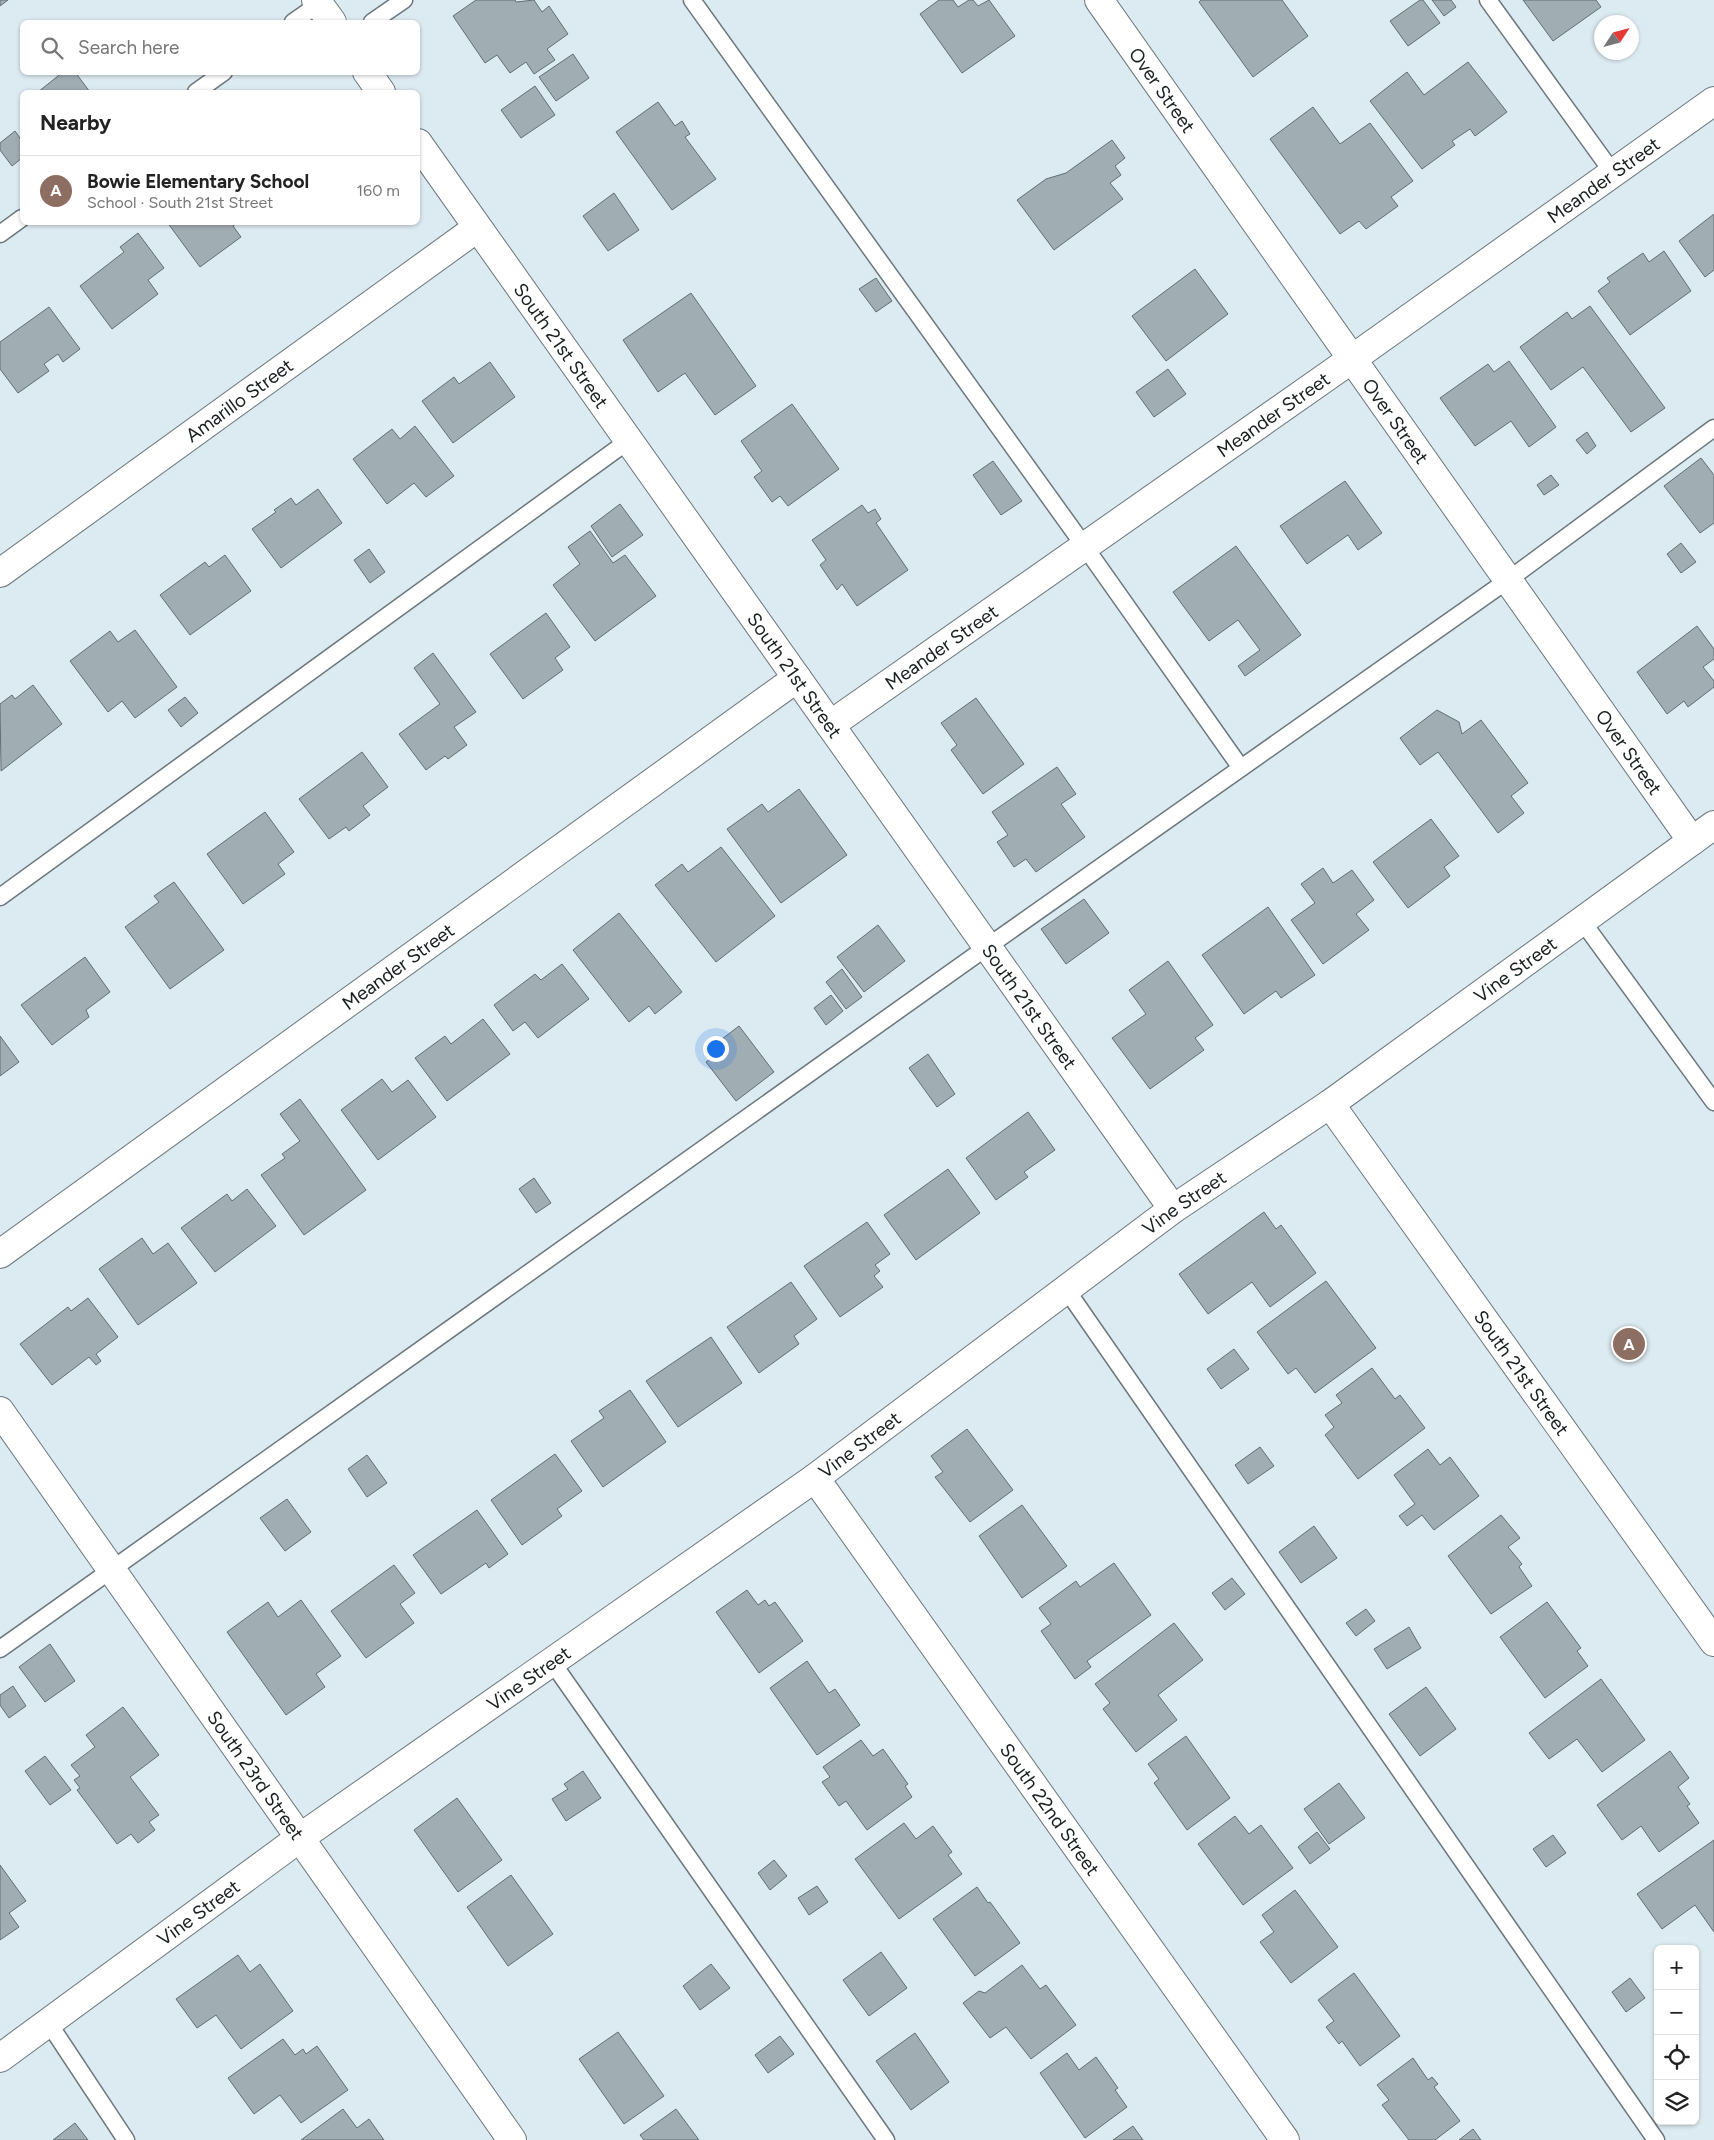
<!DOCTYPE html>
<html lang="en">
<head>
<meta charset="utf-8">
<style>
	body { margin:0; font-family:Figtree,sans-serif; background:#f2f2f2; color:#222 }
	.controls { position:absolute; right:15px; bottom:15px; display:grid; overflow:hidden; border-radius:8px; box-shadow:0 1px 4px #0004 }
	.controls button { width:45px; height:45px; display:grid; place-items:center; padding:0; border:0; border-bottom:1px solid #e0e0e0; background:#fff; color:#222; font:25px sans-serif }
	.compass { position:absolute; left:1594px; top:15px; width:45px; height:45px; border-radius:50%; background:#fff; box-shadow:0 1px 4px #0004; rotate:54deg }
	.you { position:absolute; left:715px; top:1048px; width:18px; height:18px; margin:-12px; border:4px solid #fff; border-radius:50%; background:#1a73e8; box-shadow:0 0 0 8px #1a73e833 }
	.badge { display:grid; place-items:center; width:32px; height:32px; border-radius:50%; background:#2563eb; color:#fff; font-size:16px; font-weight:700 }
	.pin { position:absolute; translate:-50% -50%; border:2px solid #fff; box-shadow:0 1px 5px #0006 }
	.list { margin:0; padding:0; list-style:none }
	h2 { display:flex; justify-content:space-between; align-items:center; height:65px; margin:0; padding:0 20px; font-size:21px }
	h2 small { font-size:16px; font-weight:400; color:#767676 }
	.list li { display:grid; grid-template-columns:32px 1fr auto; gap:15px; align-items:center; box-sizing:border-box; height:70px; padding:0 20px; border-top:1px solid #e0e0e0 }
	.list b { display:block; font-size:19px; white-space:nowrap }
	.list p { margin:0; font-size:16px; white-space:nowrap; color:#767676 }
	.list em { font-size:16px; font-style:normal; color:#767676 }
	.icon { flex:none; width:28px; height:28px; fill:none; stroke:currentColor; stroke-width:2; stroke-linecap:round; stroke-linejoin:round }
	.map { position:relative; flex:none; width:1714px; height:2140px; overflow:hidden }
	.search { position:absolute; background:#fff; box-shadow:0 1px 4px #0004; left:20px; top:20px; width:400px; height:55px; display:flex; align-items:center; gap:12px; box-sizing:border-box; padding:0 18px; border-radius:8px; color:#767676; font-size:19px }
	.panel { position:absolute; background:#fff; box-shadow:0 1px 4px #0004; left:20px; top:90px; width:400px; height:135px; border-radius:8px }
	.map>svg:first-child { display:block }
	.building { fill:#a0adb3; stroke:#626e74 }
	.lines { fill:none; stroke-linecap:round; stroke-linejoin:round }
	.lane-casing { stroke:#6b777d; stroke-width:19 }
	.street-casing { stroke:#6b777d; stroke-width:30 }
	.lane { stroke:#fff; stroke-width:16 }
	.street { stroke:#fff; stroke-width:28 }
	.labels { text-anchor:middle; stroke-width:4; stroke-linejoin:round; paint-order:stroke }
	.street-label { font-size:19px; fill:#191e20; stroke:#e9f7fe }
</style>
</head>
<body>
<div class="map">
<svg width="1714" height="2140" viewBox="0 0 1714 2140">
	<rect width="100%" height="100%" fill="#dceaf1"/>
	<g class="building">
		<polygon points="0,0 8,0 0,6"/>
		<polygon points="476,0 515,0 516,2 534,0 542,12 549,6 568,34 547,49 555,60 534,74 526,62 510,73 497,55 485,63 453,16"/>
		<polygon points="939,0 953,0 958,7 969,0 973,0 978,6 989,0 1015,36 962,73 920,14"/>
		<polygon points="1201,0 1282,0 1308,36 1253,77 1199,2"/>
		<polygon points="1420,0 1423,0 1440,23 1408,46 1390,21"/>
		<polygon points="1432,0 1451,0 1456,7 1444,16"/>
		<polygon points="1523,0 1596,0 1601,7 1553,41"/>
		<polygon points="573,54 589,78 556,101 539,77"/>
		<polygon points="1468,62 1507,112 1475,136 1470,129 1452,141 1455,145 1422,169 1370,101 1407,72 1424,95"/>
		<polygon points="63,72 75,72 90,92 38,92"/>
		<polygon points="535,86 555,115 521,138 501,110"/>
		<polygon points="658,102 675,126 682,121 690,134 685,137 716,179 672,210 616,132"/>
		<polygon points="1313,107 1340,144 1370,123 1413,181 1391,197 1398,206 1366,229 1359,221 1340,234 1270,139"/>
		<polygon points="15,131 22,141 22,158 12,166 0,150 0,143"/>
		<polygon points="1112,140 1125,158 1115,166 1121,175 1110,183 1123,199 1054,250 1017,200 1046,179 1066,173"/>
		<polygon points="614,193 639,230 608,251 583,216"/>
		<polygon points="1714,214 1714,270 1705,277 1679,241"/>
		<polygon points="167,222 238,222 233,226 241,237 200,267"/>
		<polygon points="138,233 164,268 148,280 158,294 112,329 80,286 124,252 120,247"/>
		<polygon points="1664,251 1691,291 1630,335 1598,291 1610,282 1607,278 1643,253 1649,262"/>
		<polygon points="1195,269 1228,314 1166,361 1132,316"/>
		<polygon points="876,278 892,301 876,312 859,289"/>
		<polygon points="691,293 756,386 715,415 685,373 658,392 623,340"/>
		<polygon points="1590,306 1665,408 1631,432 1583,367 1551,390 1520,347 1567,312 1572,319"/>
		<polygon points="49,307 80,349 63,362 58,354 44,364 49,371 18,393 0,369 0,342"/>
		<polygon points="1509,361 1556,427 1529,447 1511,421 1475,446 1440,398 1488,364 1494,372"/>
		<polygon points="490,362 515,397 453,443 422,401 454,377 459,384"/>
		<polygon points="1168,369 1186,394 1154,417 1136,392"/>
		<polygon points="792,404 839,469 788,506 780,496 772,502 754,477 762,471 741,441"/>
		<polygon points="415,426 454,476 426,497 414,483 387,504 353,459 392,429 400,439"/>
		<polygon points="1587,432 1596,446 1587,454 1576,440"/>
		<polygon points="1701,458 1714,475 1714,523 1700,533 1664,486"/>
		<polygon points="993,461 1022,501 1001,515 973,475"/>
		<polygon points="1551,475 1559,485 1544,495 1537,485"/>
		<polygon points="1345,481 1382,533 1358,550 1348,535 1307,564 1280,526"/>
		<polygon points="318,489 342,523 281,568 252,529 276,512 274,510 291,498 296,505"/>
		<polygon points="620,504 643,535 612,557 591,526"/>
		<polygon points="862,505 868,513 875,509 881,519 876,523 908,570 857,606 842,584 837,590 820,565 826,560 812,540"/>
		<polygon points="590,531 613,563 625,555 656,596 595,641 553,585 580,564 568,547"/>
		<polygon points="1681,543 1696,562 1681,573 1667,554"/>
		<polygon points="1236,546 1301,635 1245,676 1238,666 1260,650 1238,620 1209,641 1173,592"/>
		<polygon points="369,549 385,572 370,583 354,560"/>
		<polygon points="225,555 251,591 190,635 160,595 205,562 209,567"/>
		<polygon points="546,613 570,647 555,658 563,670 523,699 490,654"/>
		<polygon points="1697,626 1714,649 1714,659 1703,667 1714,681 1714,687 1688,707 1684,701 1667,714 1637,672"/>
		<polygon points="135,630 177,687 135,718 122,701 108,712 70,661 110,631 118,642"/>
		<polygon points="433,653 476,712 454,727 467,745 448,759 445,756 426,770 399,734 440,704 414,668"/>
		<polygon points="33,685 62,724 1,771 0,704 12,695 15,699"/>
		<polygon points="185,697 198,713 181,727 168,710"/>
		<polygon points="976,698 1024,764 983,794 951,750 957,745 941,723"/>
		<polygon points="1437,710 1459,722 1462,734 1481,720 1528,783 1511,796 1524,813 1498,833 1438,752 1420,765 1400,738"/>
		<polygon points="362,752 388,787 363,806 370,815 349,831 346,827 329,839 299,799"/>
		<polygon points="1057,767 1076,794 1061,804 1085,837 1036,872 1026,859 1014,867 997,842 1008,835 992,812"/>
		<polygon points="799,789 847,855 781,903 727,829 762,804 768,812"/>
		<polygon points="265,812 294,852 278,864 285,874 243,904 207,854"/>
		<polygon points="1431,819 1459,856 1444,867 1450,876 1408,908 1373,862"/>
		<polygon points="721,847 775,916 716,962 655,885 682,864 688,872"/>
		<polygon points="1323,868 1333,883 1352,870 1374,900 1356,914 1369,930 1323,964 1291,920 1315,903 1301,884"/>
		<polygon points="174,882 224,950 170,989 125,927 159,902 154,896"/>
		<polygon points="1084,899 1109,933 1066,964 1041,929"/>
		<polygon points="1268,907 1315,975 1281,998 1276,991 1244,1014 1202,955"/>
		<polygon points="619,913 682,992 655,1014 649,1006 629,1022 573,950"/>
		<polygon points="878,925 905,961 864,992 837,957"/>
		<polygon points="85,957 110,992 86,1010 89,1017 52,1045 21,1005"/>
		<polygon points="1168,961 1213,1025 1195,1038 1204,1050 1150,1089 1112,1038 1146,1014 1129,990"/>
		<polygon points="562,964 589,999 538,1038 525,1022 513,1031 494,1005 535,974 541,980"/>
		<polygon points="842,969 862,997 846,1009 826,982"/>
		<polygon points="831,995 843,1011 826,1025 814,1008"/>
		<polygon points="483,1019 510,1054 447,1101 415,1058 445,1036 451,1044"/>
		<polygon points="739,1026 774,1072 736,1101 706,1062 723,1049 718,1042"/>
		<polygon points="0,1036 19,1062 0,1076"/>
		<polygon points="928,1054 955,1094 937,1107 909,1068"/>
		<polygon points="382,1079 392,1092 408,1080 436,1117 378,1160 341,1110"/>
		<polygon points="300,1099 366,1190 304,1235 261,1175 285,1158 282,1154 300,1141 280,1114"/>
		<polygon points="1028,1112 1055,1150 1024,1172 1028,1177 996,1200 966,1158"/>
		<polygon points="948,1169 980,1213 916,1260 884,1215"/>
		<polygon points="534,1178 551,1203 536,1213 519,1189"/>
		<polygon points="247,1189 276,1226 215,1272 181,1228 227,1194 232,1201"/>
		<polygon points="1264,1212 1276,1229 1281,1225 1316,1273 1270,1307 1252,1282 1208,1314 1179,1274"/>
		<polygon points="867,1222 890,1254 875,1265 880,1271 874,1276 883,1287 840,1317 804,1266"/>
		<polygon points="142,1238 153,1254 168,1243 197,1283 138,1325 99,1269"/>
		<polygon points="1326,1281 1376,1348 1315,1393 1296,1368 1288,1374 1257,1332"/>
		<polygon points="791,1282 817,1319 794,1336 799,1344 759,1373 727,1327"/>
		<polygon points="88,1298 118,1337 96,1354 101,1361 96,1365 89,1357 52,1385 20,1344 68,1307 71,1311"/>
		<polygon points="711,1337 742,1383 678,1427 646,1381"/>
		<polygon points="1234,1349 1249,1369 1221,1389 1207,1369"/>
		<polygon points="1372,1368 1395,1399 1400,1395 1425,1428 1358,1479 1325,1435 1334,1427 1325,1415 1342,1403 1336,1395"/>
		<polygon points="630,1390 666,1442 603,1487 571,1441 604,1418 599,1411"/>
		<polygon points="967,1429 1013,1490 970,1522 935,1477 943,1472 931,1456"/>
		<polygon points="1260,1447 1274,1466 1248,1484 1235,1465"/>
		<polygon points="1428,1449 1440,1465 1450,1457 1479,1496 1434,1530 1422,1515 1407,1526 1399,1516 1415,1504 1394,1475"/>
		<polygon points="555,1454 582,1491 557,1509 562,1516 522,1545 491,1500"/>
		<polygon points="367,1455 387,1483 367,1497 348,1469"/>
		<polygon points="287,1499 311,1532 285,1551 260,1518"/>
		<polygon points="1022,1505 1067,1566 1022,1598 979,1536"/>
		<polygon points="477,1510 508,1554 489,1568 486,1563 441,1594 413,1555"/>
		<polygon points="1501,1515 1520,1538 1508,1547 1522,1564 1519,1567 1532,1586 1491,1614 1448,1556"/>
		<polygon points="1314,1526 1337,1558 1301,1583 1279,1552"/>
		<polygon points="1114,1563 1151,1615 1087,1661 1091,1667 1075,1679 1041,1631 1051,1624 1039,1608 1076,1581 1080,1587"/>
		<polygon points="394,1565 415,1593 400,1604 414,1623 366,1658 331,1611"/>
		<polygon points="1232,1578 1245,1594 1225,1610 1212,1593"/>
		<polygon points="747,1590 758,1605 765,1600 769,1606 775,1602 803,1641 759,1673 716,1612"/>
		<polygon points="301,1600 341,1656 316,1674 325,1687 286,1715 227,1632 268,1602 278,1617"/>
		<polygon points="1547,1602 1581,1648 1577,1651 1588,1666 1545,1698 1500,1637"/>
		<polygon points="1366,1609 1375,1621 1356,1636 1346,1623"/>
		<polygon points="1174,1623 1203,1660 1158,1695 1177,1720 1136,1752 1103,1709 1110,1703 1095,1684"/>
		<polygon points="1409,1627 1421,1648 1387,1669 1374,1649"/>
		<polygon points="50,1644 75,1681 45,1702 19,1667"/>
		<polygon points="807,1661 829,1693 835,1689 860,1725 817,1755 770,1688"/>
		<polygon points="1601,1679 1645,1740 1602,1772 1577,1739 1549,1759 1529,1733"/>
		<polygon points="13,1686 26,1706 9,1718 0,1705 0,1695"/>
		<polygon points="1426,1687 1456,1729 1420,1756 1389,1714"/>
		<polygon points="123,1707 159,1755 130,1777 159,1815 149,1822 155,1830 138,1843 131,1834 117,1844 77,1790 80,1788 74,1780 80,1776 71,1765 95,1747 86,1735"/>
		<polygon points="1186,1736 1230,1798 1187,1830 1154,1783 1159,1779 1148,1764"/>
		<polygon points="861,1740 873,1756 883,1749 908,1784 905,1786 912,1797 867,1830 846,1801 839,1806 822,1782 830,1777 823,1767"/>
		<polygon points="1670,1751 1689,1778 1678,1787 1690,1804 1687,1806 1699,1823 1659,1852 1641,1826 1622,1840 1597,1805"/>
		<polygon points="45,1756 71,1790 50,1805 25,1771"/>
		<polygon points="583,1771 601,1798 566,1821 552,1799 568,1789 564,1784"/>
		<polygon points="1339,1783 1365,1818 1329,1844 1304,1809"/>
		<polygon points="457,1798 502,1860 458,1892 414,1830"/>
		<polygon points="1235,1816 1249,1834 1261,1825 1293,1868 1243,1905 1198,1844"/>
		<polygon points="904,1823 916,1839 933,1826 952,1852 948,1855 962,1874 899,1919 855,1859"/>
		<polygon points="1317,1832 1330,1849 1310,1864 1298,1847"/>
		<polygon points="1553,1835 1566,1853 1546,1867 1533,1849"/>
		<polygon points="1714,1840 1714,1932 1695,1905 1662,1929 1637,1894"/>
		<polygon points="774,1860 787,1876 770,1890 758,1873"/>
		<polygon points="0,1865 26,1901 9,1913 19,1927 0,1940"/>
		<polygon points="511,1875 553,1934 508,1966 467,1907"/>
		<polygon points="817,1886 828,1902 809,1915 798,1898"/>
		<polygon points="977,1887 988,1903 990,1902 1020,1943 975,1976 933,1919"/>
		<polygon points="1295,1890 1338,1947 1291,1983 1260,1942 1274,1932 1262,1915"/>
		<polygon points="881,1952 907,1988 869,2016 843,1980"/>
		<polygon points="238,1955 250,1972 260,1964 293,2011 241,2049 216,2015 197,2028 176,1999"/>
		<polygon points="711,1964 730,1988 700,2010 683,1986"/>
		<polygon points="1022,1965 1040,1989 1046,1985 1076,2025 1031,2059 1006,2027 990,2038 963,2003 979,1991 985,1993"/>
		<polygon points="1354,1973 1400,2036 1360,2066 1342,2041 1339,2044 1326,2027 1334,2021 1318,2000"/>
		<polygon points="1630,1978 1645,1998 1626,2012 1612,1992"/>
		<polygon points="618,2032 664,2096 624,2124 579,2059"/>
		<polygon points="915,2033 949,2082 911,2110 876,2061"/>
		<polygon points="780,2036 794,2054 768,2073 755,2055"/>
		<polygon points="283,2039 295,2055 303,2049 306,2054 317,2046 348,2090 301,2123 280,2095 254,2114 228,2078"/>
		<polygon points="1067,2053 1079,2070 1096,2057 1118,2088 1115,2090 1127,2107 1085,2138 1040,2073"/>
		<polygon points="1413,2058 1428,2080 1432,2077 1438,2084 1434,2087 1460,2121 1435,2140 1409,2140 1382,2105 1389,2100 1377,2085"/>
		<polygon points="343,2109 357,2128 369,2119 384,2140 301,2140"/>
		<polygon points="676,2109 699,2140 644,2140 640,2135"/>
		<polygon points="75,2123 88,2140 53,2140"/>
		<polygon points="1133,2126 1143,2140 1113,2140"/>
		<polygon points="1473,2129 1481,2140 1459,2140"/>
	</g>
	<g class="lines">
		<g class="lane-casing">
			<g id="lane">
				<polyline points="692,0 1085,547 1241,768"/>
				<polyline points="1488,0 1613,173"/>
				<polyline points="293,22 319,4"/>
				<polyline points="372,22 404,0"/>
				<polyline points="196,92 224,72"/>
				<polyline points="0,234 22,218"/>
				<polyline points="0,897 628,441"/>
				<polyline points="1582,921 1714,1102"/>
				<polyline points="1066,1289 1656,2140"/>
				<polyline points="0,1649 987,947 1508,580 1714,428"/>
				<polyline points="552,1662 886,2140"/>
				<polyline points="48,2022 126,2140"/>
			</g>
		</g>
		<g class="street-casing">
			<g id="street">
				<polyline points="316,0 332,22"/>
				<path id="s1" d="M1099,0L1692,841"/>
				<polyline points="367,72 381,92"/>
				<path id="s2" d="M418,143L1173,1209"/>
				<path id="s3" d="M0,573L477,228"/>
				<path id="s4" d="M830,725L1352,359L1714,101"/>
				<path id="s5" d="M1330,1104L1714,1642"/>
				<path id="s6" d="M0,1254L797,678"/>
				<path id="s7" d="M0,1411L512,2140"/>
				<path id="s8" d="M815,1478L1285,2140"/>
				<path id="s9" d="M0,2058L301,1837L815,1478L1173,1209L1330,1104L1714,825"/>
			</g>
		</g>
		<use href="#lane" class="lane"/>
		<use href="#street" class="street"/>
	</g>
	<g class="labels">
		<g class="street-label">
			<text dy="7" stroke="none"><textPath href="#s1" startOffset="110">Over Street</textPath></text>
			<text dy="7" stroke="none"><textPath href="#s4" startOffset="946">Meander Street</textPath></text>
			<text dy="7" stroke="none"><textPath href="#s2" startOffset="248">South 21st Street</textPath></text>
			<text dy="7" stroke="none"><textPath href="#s3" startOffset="295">Amarillo Street</textPath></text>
			<text dy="7" stroke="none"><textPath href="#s4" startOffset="541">Meander Street</textPath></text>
			<text dy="7" stroke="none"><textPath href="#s1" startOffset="515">Over Street</textPath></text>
			<text dy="7" stroke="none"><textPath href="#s4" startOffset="136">Meander Street</textPath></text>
			<text dy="7" stroke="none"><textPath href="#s2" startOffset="652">South 21st Street</textPath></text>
			<text dy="7" stroke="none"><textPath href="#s1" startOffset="920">Over Street</textPath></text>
			<text dy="7" stroke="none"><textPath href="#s6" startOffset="491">Meander Street</textPath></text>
			<text dy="7" stroke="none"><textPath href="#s9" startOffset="1866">Vine Street</textPath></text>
			<text dy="7" stroke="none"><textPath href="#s2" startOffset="1058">South 21st Street</textPath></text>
			<text dy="7" stroke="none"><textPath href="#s9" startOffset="1461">Vine Street</textPath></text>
			<text dy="7" stroke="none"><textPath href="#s5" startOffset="330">South 21st Street</textPath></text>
			<text dy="7" stroke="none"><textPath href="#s9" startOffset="1056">Vine Street</textPath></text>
			<text dy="7" stroke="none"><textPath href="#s9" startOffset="651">Vine Street</textPath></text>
			<text dy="7" stroke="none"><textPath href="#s7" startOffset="445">South 23rd Street</textPath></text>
			<text dy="7" stroke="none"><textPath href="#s8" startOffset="406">South 22nd Street</textPath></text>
			<text dy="7" stroke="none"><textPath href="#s9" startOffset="246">Vine Street</textPath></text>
		</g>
	</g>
</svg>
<div class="controls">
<button>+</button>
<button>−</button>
<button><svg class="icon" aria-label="locate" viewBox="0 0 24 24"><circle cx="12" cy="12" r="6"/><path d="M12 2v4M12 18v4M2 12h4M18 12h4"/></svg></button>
<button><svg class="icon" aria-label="layers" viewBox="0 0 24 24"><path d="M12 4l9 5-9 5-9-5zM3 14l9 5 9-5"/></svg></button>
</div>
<svg class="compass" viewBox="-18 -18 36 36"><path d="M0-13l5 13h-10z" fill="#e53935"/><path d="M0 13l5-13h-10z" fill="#767676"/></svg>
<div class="you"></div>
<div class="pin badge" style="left:1629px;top:1344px;background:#8d6e63">A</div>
<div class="search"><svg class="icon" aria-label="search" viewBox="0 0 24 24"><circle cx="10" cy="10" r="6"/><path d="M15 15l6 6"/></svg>Search here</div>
<section class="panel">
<h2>Nearby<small></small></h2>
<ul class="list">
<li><span class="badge" style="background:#8d6e63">A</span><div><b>Bowie Elementary School</b><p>School · South 21st Street</p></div><em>160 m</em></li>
</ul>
</section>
</div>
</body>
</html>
